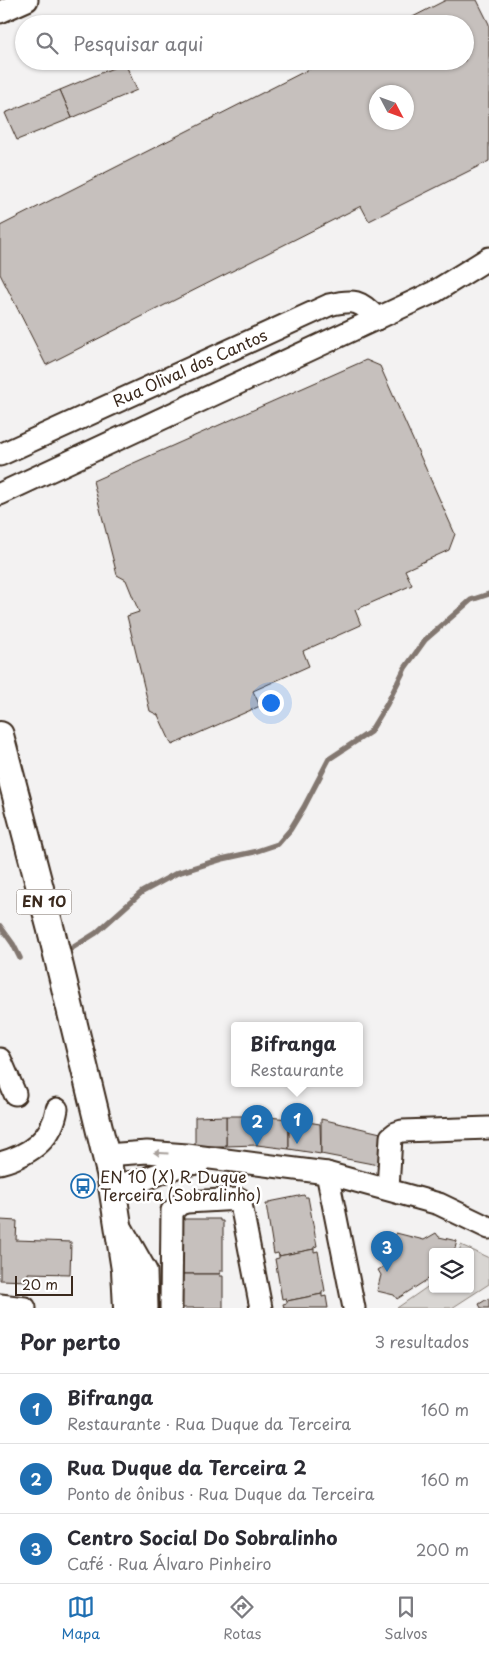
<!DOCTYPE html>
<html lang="pt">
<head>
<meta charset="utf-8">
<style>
	body { margin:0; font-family:"Playpen Sans",sans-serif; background:#f7f7f7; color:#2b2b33 }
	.controls { position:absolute; right:15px; bottom:15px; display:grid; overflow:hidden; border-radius:5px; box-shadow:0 1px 4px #0004 }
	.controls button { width:45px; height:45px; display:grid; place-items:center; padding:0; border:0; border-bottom:1px solid #e1e1e2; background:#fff; color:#2b2b33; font:25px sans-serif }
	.compass { position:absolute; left:369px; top:85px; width:45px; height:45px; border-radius:50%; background:#fff; box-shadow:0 1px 4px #0004; rotate:131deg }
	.scale { position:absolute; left:15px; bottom:12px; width:58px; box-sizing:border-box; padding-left:5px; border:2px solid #3b2a1e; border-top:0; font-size:14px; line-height:18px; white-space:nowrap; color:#3b2a1e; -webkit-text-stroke:4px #fff; paint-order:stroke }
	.you { position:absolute; left:270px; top:702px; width:18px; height:18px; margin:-12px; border:4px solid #fff; border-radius:50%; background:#1a73e8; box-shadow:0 0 0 8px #1a73e833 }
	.badge { display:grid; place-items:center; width:32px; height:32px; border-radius:50%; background:#1f6fb2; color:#fff; font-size:16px; font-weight:700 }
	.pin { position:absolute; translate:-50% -41px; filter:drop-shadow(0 1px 2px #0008) }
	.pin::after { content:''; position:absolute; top:26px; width:18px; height:15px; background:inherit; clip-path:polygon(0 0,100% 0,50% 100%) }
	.popup { position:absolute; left:231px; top:1022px; width:132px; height:65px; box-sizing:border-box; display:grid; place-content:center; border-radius:5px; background:#fff; filter:drop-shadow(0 1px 4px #0005); font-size:16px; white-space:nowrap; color:#7c7c81 }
	.popup b { font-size:19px; color:#2b2b33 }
	.popup::after { content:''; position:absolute; left:50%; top:100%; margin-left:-10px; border:10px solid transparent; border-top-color:#fff }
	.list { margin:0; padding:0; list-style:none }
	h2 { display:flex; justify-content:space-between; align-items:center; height:65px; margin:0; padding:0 20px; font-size:21px }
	h2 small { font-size:16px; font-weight:400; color:#7c7c81 }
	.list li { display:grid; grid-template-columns:32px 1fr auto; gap:15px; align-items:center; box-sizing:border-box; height:70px; padding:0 20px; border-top:1px solid #e1e1e2 }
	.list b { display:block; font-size:19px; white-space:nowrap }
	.list p { margin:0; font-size:16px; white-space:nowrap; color:#7c7c81 }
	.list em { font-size:16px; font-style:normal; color:#7c7c81 }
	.icon { flex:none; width:28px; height:28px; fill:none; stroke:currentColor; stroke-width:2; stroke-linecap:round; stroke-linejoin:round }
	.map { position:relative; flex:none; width:489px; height:1308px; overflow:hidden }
	.search { position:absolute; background:#fff; box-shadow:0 1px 4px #0004; left:15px; right:15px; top:15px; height:55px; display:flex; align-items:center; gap:12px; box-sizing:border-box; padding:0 18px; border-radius:28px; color:#7c7c81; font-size:19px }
	.sheet { height:275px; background:#fff }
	nav { display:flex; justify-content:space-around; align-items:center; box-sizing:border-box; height:70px; border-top:1px solid #e1e1e2; background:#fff; font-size:14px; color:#7c7c81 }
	nav a { display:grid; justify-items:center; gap:2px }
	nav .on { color:#1f6fb2 }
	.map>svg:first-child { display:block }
	.green { fill:#d8d5d2; stroke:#8a8078 }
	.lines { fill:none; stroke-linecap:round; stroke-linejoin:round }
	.stream { stroke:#827770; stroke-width:5.5 }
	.building { fill:#c6c0bd; stroke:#3b2a1e; fill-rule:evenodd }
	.minor-casing { stroke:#3b2a1e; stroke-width:25 }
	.major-casing { stroke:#3b2a1e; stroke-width:30 }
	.minor { stroke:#fff; stroke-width:21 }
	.major { stroke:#fff; stroke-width:26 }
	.oneway { fill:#a79f9a }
	.labels { text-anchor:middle; stroke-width:5; stroke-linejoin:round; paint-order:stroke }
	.shield { fill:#fff; stroke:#766a62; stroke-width:1 }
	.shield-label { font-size:15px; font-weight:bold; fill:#3b2a1e }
	.street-label { font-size:16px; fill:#3b2a1e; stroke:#fff }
	.poi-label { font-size:16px; fill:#3b2a1e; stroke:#fff; text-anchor:start }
</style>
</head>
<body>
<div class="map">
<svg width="489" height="1308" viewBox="0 0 489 1308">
	<rect width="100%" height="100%" fill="#f3f2f2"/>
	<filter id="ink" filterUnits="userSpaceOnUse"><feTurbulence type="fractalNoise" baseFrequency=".02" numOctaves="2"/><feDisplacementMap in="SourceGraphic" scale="10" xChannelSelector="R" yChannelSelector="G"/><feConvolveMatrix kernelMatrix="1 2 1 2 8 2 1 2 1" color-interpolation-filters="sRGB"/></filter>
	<g filter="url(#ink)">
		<polygon class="green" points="461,1245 489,1258 489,1284 452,1308 397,1308 433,1283 433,1289 470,1289 470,1252 459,1252"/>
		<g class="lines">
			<g class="stream">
				<polyline points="0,926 13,944 20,958"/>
				<polyline points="69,950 96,933 142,892 177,873 222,859 254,852 278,844 290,830 304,807 329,759 370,732 387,704 405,668 425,640 471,600 489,594"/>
			</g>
		</g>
		<g class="building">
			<path d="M446,0H477L489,24V161L369,221L361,206L46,365L0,274V226L325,61H465V24H399ZM376,92H406V122H376Z"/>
			<polygon points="125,63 137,90 72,118 60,90"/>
			<polygon points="60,90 72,118 17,140 5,113"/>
			<polygon points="366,360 380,366 455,534 449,550 405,570 412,585 355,610 361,625 303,651 309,666 253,691 260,706 172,745 158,715 150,711 127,616 139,612 126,580 117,575 93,481"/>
			<polygon points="226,1116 257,1116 257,1145 226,1146"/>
			<polygon points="226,1116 226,1146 195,1146 195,1117"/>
			<polygon points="257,1116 289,1119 289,1149 257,1145"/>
			<polygon points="289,1119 320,1124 321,1154 289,1149"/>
			<polygon points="321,1119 385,1134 383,1166 321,1154"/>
			<polygon points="304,1195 305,1197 308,1197 317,1246 314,1247 314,1249 279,1256 278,1253 274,1254 266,1204 269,1204 269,1202"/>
			<polygon points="181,1219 220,1219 220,1221 223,1221 223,1271 220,1271 220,1274 181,1274"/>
			<polygon points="0,1220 17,1221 16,1240 71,1242 70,1274 28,1273 28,1281 0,1280"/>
			<polygon points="396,1233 424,1240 436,1233 439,1237 457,1241 454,1252 433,1252 433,1276 397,1299 394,1295 377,1291 381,1275 378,1270 389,1263"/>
			<polygon points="314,1249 314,1252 318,1251 325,1291 322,1292 322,1294 287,1301 286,1298 282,1299 275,1259 279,1258 279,1256"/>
			<polygon points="181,1274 220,1274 220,1276 223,1276 223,1308 178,1308"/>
			<polygon points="322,1294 322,1297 326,1296 328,1308 284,1308 283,1304 287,1303 287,1301"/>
			<polygon points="489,1298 489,1308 481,1308 479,1304"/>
		</g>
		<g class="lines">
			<g class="minor-casing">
				<g id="minor">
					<polyline points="0,12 27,0"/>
					<path d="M0,455L329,305C353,299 361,300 377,319"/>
					<polyline points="0,494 434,292 489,258"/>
					<polyline points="0,1059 15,1094"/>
					<polyline points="106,1155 147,1152 187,1155 327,1173 439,1204 489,1228"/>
					<path d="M0,1163C29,1155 52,1140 57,1109"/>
					<polyline points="327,1173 354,1308"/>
					<polyline points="112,1185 140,1181 182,1165 199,1163"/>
					<polyline points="388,1189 391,1137 396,1133 402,1131 489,1128"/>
					<polyline points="121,1227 146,1271 147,1308"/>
					<polyline points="0,1305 25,1308"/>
					<polyline points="171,1308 172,1211 180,1204 187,1202 240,1199 261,1308"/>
				</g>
			</g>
			<g class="major-casing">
				<polyline id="major" points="0,735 52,934 110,1173 125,1270 127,1308"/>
			</g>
			<use href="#minor" class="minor"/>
			<use href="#major" class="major"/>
		</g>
		<defs><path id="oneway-solid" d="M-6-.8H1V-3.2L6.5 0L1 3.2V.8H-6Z" transform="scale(1.25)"/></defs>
		<use class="oneway" href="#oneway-solid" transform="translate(161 1153) rotate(-176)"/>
	</g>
	<defs>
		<g id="bus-ring" transform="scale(1.25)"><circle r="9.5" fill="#fff" stroke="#1f6fb2" stroke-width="1.5"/><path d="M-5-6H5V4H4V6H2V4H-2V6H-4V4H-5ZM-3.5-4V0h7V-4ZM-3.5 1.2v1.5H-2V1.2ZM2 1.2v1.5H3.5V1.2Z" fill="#1f6fb2"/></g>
	</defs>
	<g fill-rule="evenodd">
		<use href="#bus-ring" x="83" y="1186"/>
	</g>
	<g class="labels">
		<rect class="shield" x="16.5" y="889.5" width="55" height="25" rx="4"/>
		<g class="shield-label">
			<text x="44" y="907">EN 10</text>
		</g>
		<g class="street-label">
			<text transform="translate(190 368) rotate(-24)" y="6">Rua Olival dos Cantos</text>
		</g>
		<g class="poi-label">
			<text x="100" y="1183">EN 10 (X) R Duque<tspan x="100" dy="18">Terceira (Sobralinho)</tspan></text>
		</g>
	</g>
</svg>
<div class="controls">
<button><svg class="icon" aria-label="layers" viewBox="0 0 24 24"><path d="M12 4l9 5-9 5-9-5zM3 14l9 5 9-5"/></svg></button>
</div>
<svg class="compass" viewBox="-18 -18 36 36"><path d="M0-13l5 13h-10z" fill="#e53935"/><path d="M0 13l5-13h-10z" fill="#7c7c81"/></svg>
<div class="scale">20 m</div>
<div class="you"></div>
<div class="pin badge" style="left:297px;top:1144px">1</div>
<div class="popup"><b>Bifranga</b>Restaurante</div>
<div class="pin badge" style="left:257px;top:1146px">2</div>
<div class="pin badge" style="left:387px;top:1272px">3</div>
<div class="search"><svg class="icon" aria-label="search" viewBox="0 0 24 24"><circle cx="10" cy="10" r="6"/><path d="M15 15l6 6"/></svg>Pesquisar aqui</div>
</div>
<section class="sheet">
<h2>Por perto<small>3 resultados</small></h2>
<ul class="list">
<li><span class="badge">1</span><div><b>Bifranga</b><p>Restaurante · Rua Duque da Terceira</p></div><em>160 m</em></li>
<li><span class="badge">2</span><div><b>Rua Duque da Terceira 2</b><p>Ponto de ônibus · Rua Duque da Terceira</p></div><em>160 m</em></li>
<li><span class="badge">3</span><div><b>Centro Social Do Sobralinho</b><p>Café · Rua Álvaro Pinheiro</p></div><em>200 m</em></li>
</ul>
</section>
<nav>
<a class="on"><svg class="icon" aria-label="map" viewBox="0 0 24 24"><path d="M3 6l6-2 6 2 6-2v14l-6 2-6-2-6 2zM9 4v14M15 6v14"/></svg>Mapa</a>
<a><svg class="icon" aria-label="directions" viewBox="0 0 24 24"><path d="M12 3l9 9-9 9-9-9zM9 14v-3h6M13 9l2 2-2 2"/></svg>Rotas</a>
<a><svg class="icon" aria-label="saved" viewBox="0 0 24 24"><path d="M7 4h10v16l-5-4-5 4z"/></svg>Salvos</a>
</nav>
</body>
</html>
